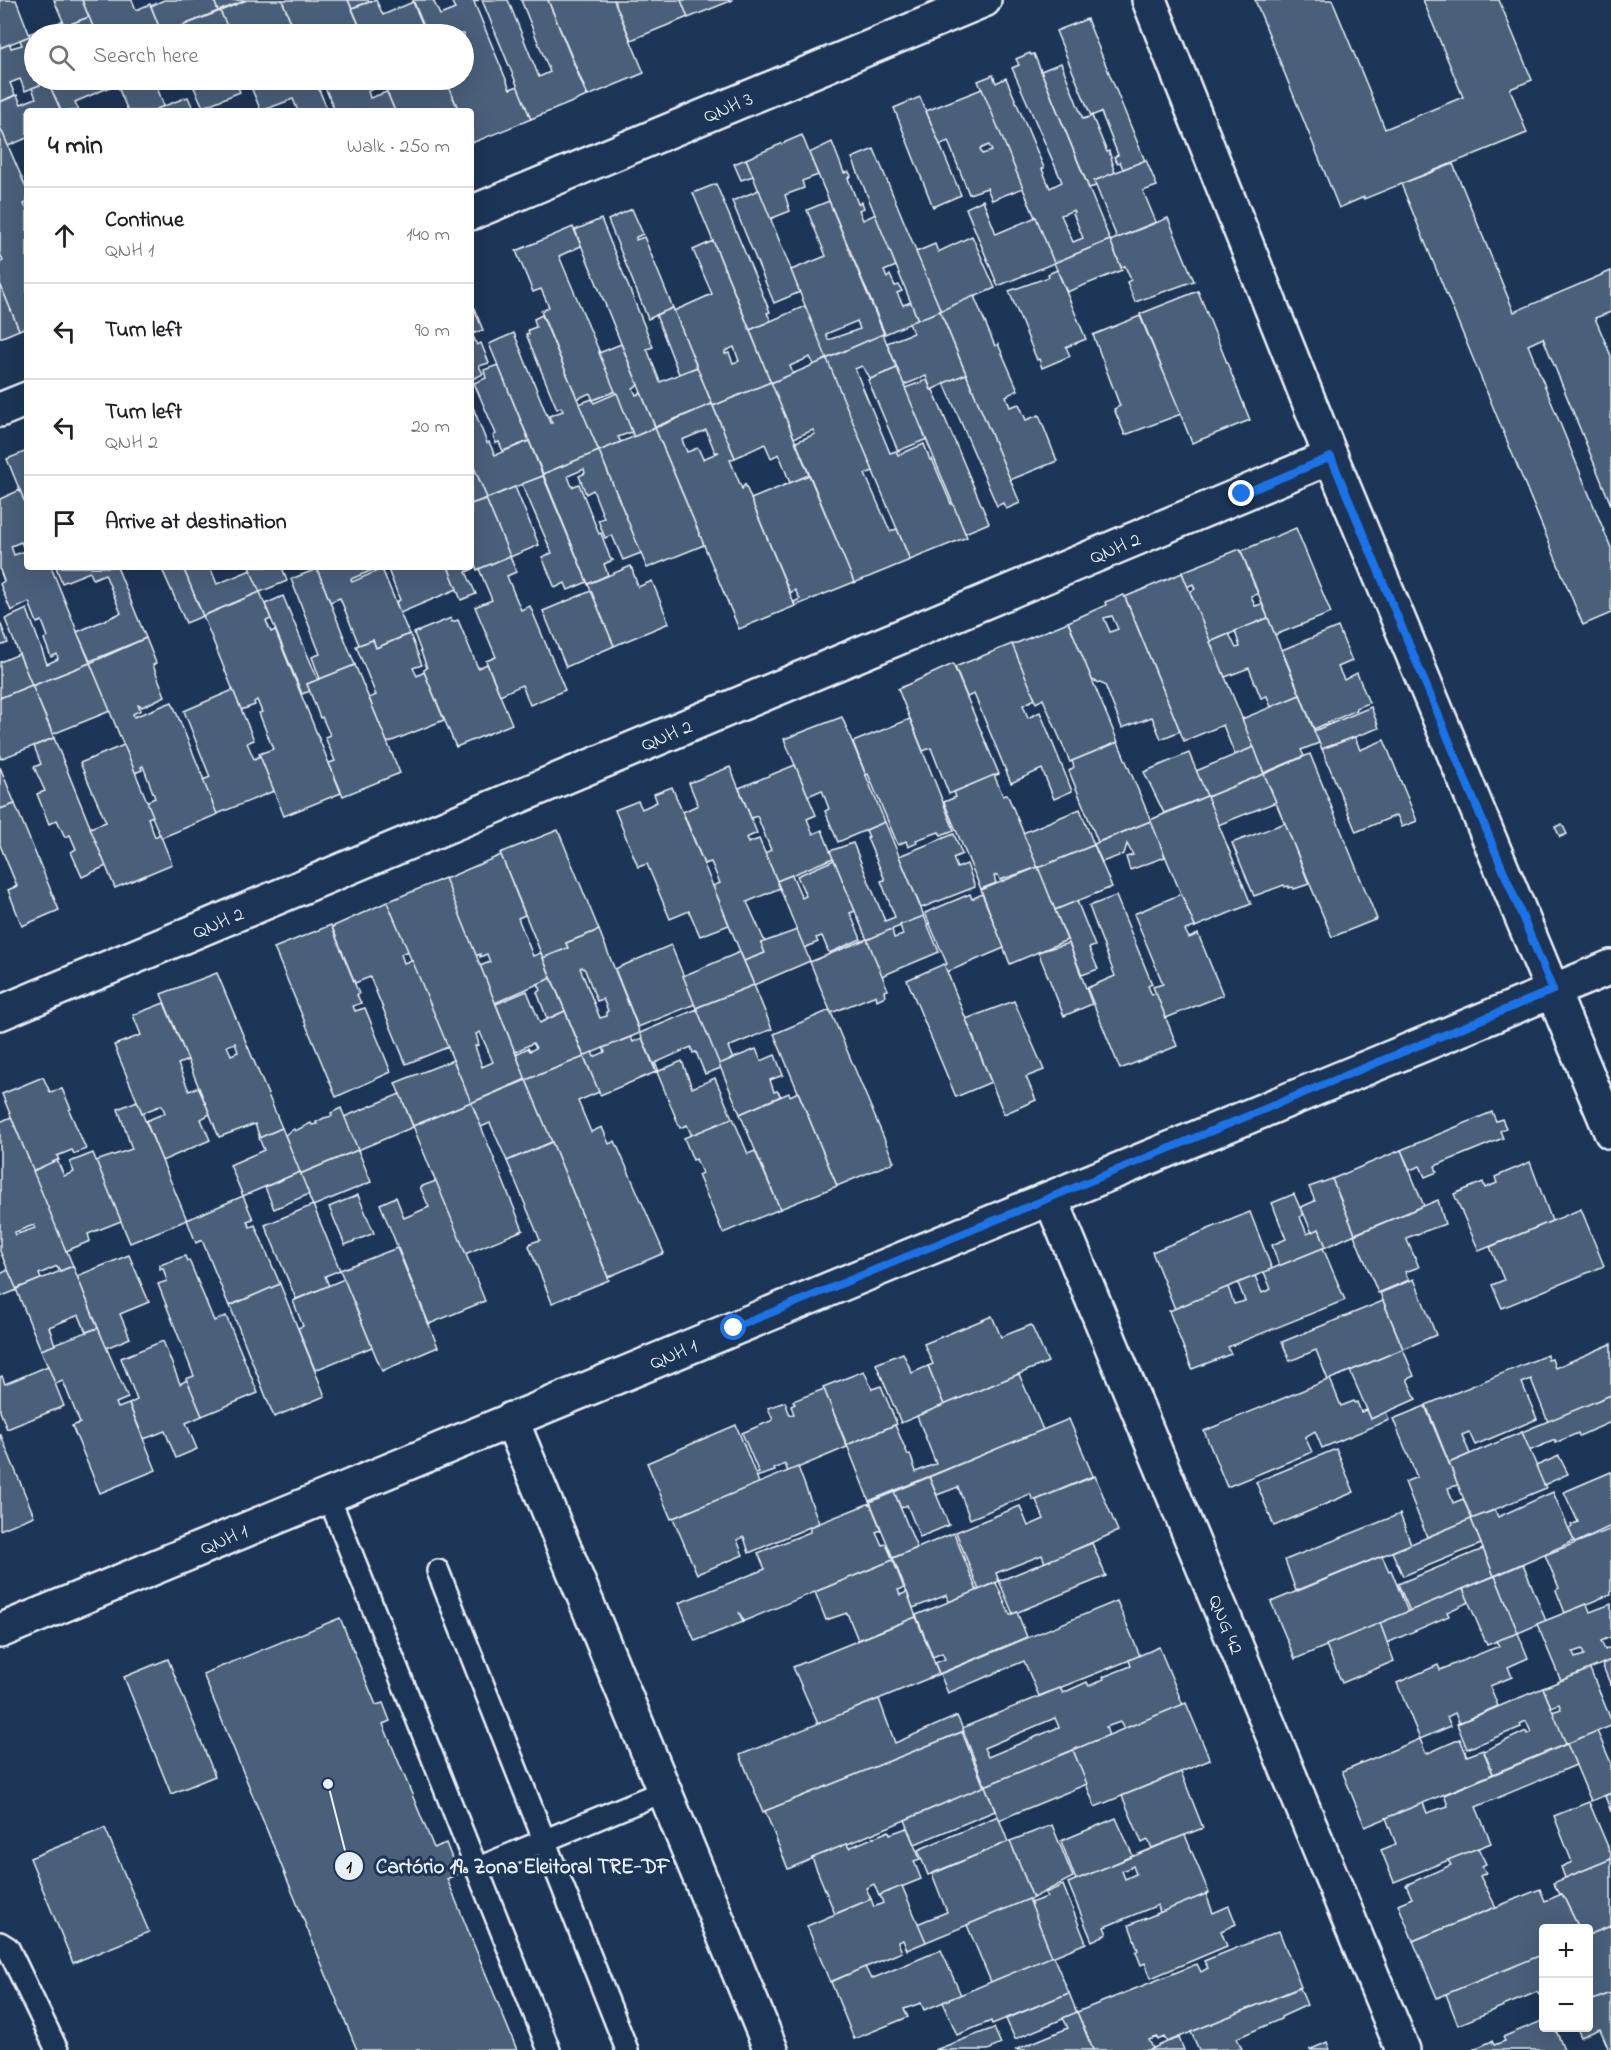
<!DOCTYPE html>
<html lang="en">
<head>
<meta charset="utf-8">
<style>
	body { margin:0; font-family:"Indie Flower",sans-serif; background:#f6f6f6; color:#202124 }
	.controls { position:absolute; right:18px; bottom:18px; display:grid; overflow:hidden; border-radius:6px; box-shadow:0 6px 24px #0002 }
	.controls button { width:54px; height:54px; display:grid; place-items:center; padding:0; border:0; border-bottom:2px solid #e0e0e0; background:#fff; color:#202124; font:30px sans-serif }
	.stop { position:absolute; width:18px; height:18px; margin:-14px; border:4px solid #1a73e8; border-radius:50%; background:#fff }
	.stop.end { background:#1a73e8; border-color:#fff; box-shadow:0 2px 6px #0008 }
	.list { margin:0; padding:0; list-style:none }
	h2 { display:flex; justify-content:space-between; align-items:center; height:78px; margin:0; padding:0 24px; font-size:26px }
	h2 small { font-size:20px; font-weight:400; color:#757577 }
	.list li { display:grid; grid-template-columns:39px 1fr auto; gap:18px; align-items:center; box-sizing:border-box; height:96px; padding:0 24px; border-top:2px solid #e0e0e0 }
	.list b { display:block; font-size:22px; white-space:nowrap }
	.list p { margin:0; font-size:20px; white-space:nowrap; color:#757577 }
	.list em { font-size:20px; font-style:normal; color:#757577 }
	.icon { flex:none; width:33px; height:33px; fill:none; stroke:currentColor; stroke-width:2; stroke-linecap:round; stroke-linejoin:round }
	.map { position:relative; flex:none; width:1611px; height:2050px; overflow:hidden }
	.search { position:absolute; background:#fff; box-shadow:0 6px 24px #0002; left:24px; top:24px; width:450px; height:66px; display:flex; align-items:center; gap:15px; box-sizing:border-box; padding:0 21px; border-radius:33px; color:#757577; font-size:22px }
	.panel { position:absolute; background:#fff; box-shadow:0 6px 24px #0002; left:24px; top:108px; width:450px; height:462px; border-radius:6px }
	.map>svg:first-child { display:block }
	.building { fill:#495e7a; stroke:#e8f1f8; stroke-width:1.5; fill-rule:evenodd }
	.lines { fill:none; stroke-linecap:round; stroke-linejoin:round }
	.service-casing { stroke:#e8f1f8; stroke-width:26 }
	.minor-casing { stroke:#e8f1f8; stroke-width:38 }
	.tertiary-casing { stroke:#e8f1f8; stroke-width:38 }
	.service { stroke:#1d3557; stroke-width:21 }
	.minor { stroke:#1d3557; stroke-width:33 }
	.tertiary { stroke:#1d3557; stroke-width:33 }
	.route { stroke:#1a73e8; stroke-width:8 }
	.labels { text-anchor:middle; stroke-width:6; stroke-linejoin:round; paint-order:stroke }
	.street-label { font-size:20px; fill:#e8f1f8; stroke:#1d3557 }
	.leader { fill:none; stroke:#e8f1f8; stroke-width:2 }
	.callout-dot { fill:#e8f1f8; stroke:#1d3557; stroke-width:2 }
	.mark-label { font-size:18px; text-anchor:middle; font-weight:bold; fill:#111 }
	.callout-label { font-size:21px; text-anchor:middle; font-weight:bold; fill:#e8f1f8; stroke:#1d3557; stroke-width:6; stroke-linejoin:round; paint-order:stroke }
</style>
</head>
<body>
<div class="map">
<svg width="1611" height="2050" viewBox="0 0 1611 2050">
	<rect width="100%" height="100%" fill="#1d3557"/>
	<filter id="ink" filterUnits="userSpaceOnUse"><feTurbulence type="fractalNoise" baseFrequency=".0167" numOctaves="2"/><feDisplacementMap in="SourceGraphic" scale="12" xChannelSelector="R" yChannelSelector="G"/><feConvolveMatrix kernelMatrix="1 2 1 2 8 2 1 2 1" color-interpolation-filters="sRGB"/></filter>
	<g filter="url(#ink)">
		<g class="building">
			<polygon points="0,0 16,0 30,36 0,48"/>
			<polygon points="54,0 82,0 89,17 65,26"/>
			<polygon points="82,0 132,0 136,10 150,4 162,34 96,34"/>
			<polygon points="164,0 214,0 218,11 162,34 151,6"/>
			<polygon points="214,0 245,0 245,1 218,11"/>
			<polygon points="247,0 282,0 296,34 230,34 220,11"/>
			<polygon points="282,0 348,0 363,34 296,34"/>
			<polygon points="348,0 368,0 369,2 352,8"/>
			<polygon points="376,0 383,15 413,2 424,28 421,29 423,34 363,34 352,8"/>
			<polygon points="413,0 433,0 440,15 455,9 451,0 479,0 474,2 510,89 518,86 531,119 472,143 471,111 459,111 446,80 464,80 464,34 427,34"/>
			<polygon points="482,0 508,0 539,77 550,72 521,0 548,0 587,96 531,119"/>
			<polygon points="548,0 614,0 644,73 588,96"/>
			<polygon points="614,0 681,0 688,17 631,40"/>
			<polygon points="681,0 733,0 688,18"/>
			<polygon points="1255,0 1332,0 1385,129 1463,97 1423,0 1499,0 1532,80 1510,89 1527,133 1364,199 1364,197 1339,208"/>
			<polygon points="220,11 229,30 217,34 162,34"/>
			<polygon points="89,17 96,34 34,34 34,46 29,34 63,21 65,26"/>
			<polygon points="1087,19 1145,161 1123,169 1120,162 1117,163 1114,157 1118,155 1101,112 1091,116 1056,31"/>
			<polygon points="30,36 34,46 34,80 48,80 48,82 25,91 20,79 10,83 15,95 0,102 0,48 10,44 11,48 22,45 20,40"/>
			<path d="M1030,53L1031,55L1034,54L1110,240L1054,263L978,81L993,75L996,83L1006,78L1044,168L1042,169L1050,188L1062,182L1012,68L1019,65L1016,59ZM1074,210L1075,212L1073,213L1083,238L1073,242L1061,215Z"/>
			<polygon points="1061,63 1083,119 1092,116 1107,152 1109,151 1113,164 1112,164 1115,173 1094,181 1096,186 1089,188 1041,71"/>
			<polygon points="54,80 115,80 117,84 75,102 79,111 61,111 48,82"/>
			<polygon points="115,80 162,80 155,82 164,106 152,111 128,111"/>
			<polygon points="181,80 235,80 240,92 203,107 191,81 183,84"/>
			<polygon points="248,80 315,80 328,111 298,111 293,99 261,111"/>
			<polygon points="322,80 382,80 384,85 368,91 370,98 387,92 395,111 335,111"/>
			<polygon points="382,80 442,80 444,83 446,82 459,111 395,111"/>
			<polygon points="48,82 61,111 27,111 27,138 8,146 0,127 0,102 17,95 21,104 36,98 32,88"/>
			<path d="M982,89L1023,188L992,200L987,188L969,194L948,141L940,145L926,111ZM989,145L992,151L982,154L980,149Z"/>
			<polygon points="188,97 194,111 152,111 177,101"/>
			<polygon points="920,97 961,195 933,207 894,108"/>
			<polygon points="0,127 27,190 27,203 24,204 27,210 27,327 19,330 0,284 0,262 3,261 0,253"/>
			<polygon points="802,135 818,175 802,181 804,188 785,195 790,211 770,219 746,159"/>
			<polygon points="832,142 844,173 849,172 851,176 848,178 858,204 862,202 864,208 859,210 863,220 876,214 877,217 896,266 884,271 887,278 890,275 895,286 899,285 902,291 897,293 903,305 911,302 918,320 885,334 809,153"/>
			<polygon points="874,149 941,311 918,320 852,158"/>
			<polygon points="746,159 753,176 741,180 734,164"/>
			<polygon points="1146,160 1157,186 1143,191 1156,222 1117,238 1094,181"/>
			<polygon points="1453,164 1514,312 1611,271 1611,312 1595,318 1611,356 1611,505 1543,338 1528,345 1611,548 1611,613 1583,625 1401,184"/>
			<polygon points="716,184 770,312 767,313 771,321 750,330 693,193"/>
			<polygon points="759,190 800,292 774,303 732,201"/>
			<polygon points="983,200 996,234 1036,217 1054,263 998,286 966,208"/>
			<path d="M829,201L884,334L826,359L791,270L826,256L807,210ZM857,321L860,329L828,340L826,334Z"/>
			<polygon points="632,209 643,234 636,237 636,240 644,237 673,308 648,319 608,220"/>
			<polygon points="1168,218 1194,281 1135,302 1127,282 1131,280 1125,266 1121,267 1110,241"/>
			<polygon points="601,219 653,347 647,349 660,382 697,367 712,404 655,427 575,230"/>
			<polygon points="573,227 581,246 559,256 616,391 593,400 590,393 577,399 541,311 549,307 541,289 533,292 516,251"/>
			<polygon points="972,236 995,288 941,311 916,252 935,244 938,252"/>
			<polygon points="1110,240 1122,270 1067,292 1054,263"/>
			<path d="M713,241L771,382L713,406L674,311L712,294L693,250ZM734,347L739,361L733,363L729,353L725,354V351Z"/>
			<polygon points="1057,270 1086,339 1066,347 1070,356 1042,368 1039,359 1037,360 1009,291 1049,277 1048,274"/>
			<polygon points="0,284 19,330 0,338"/>
			<polygon points="1198,291 1250,420 1192,443 1140,314"/>
			<polygon points="974,296 995,346 998,344 1018,390 1006,396 1010,407 1019,404 1026,420 1039,415 1057,461 1010,480 940,311"/>
			<polygon points="471,301 483,330 472,334 477,345 481,343 489,363 479,366 483,374 471,380"/>
			<polygon points="805,306 827,359 814,365 810,357 790,366 793,374 771,383 750,330"/>
			<polygon points="673,308 697,367 679,374 656,315"/>
			<polygon points="940,311 966,374 931,390 926,376 904,385 887,343 913,333 909,323"/>
			<polygon points="542,315 599,451 543,474 489,344 514,333 550,423 552,423 549,416 563,411 561,407 557,409 526,334 529,334 528,330 536,327 534,319"/>
			<polygon points="1140,316 1181,414 1125,435 1114,409 1120,406 1093,335"/>
			<polygon points="883,334 897,368 871,379 862,366 855,369 890,453 896,451 898,455 924,444 930,460 932,459 951,504 953,503 967,537 910,560 826,359"/>
			<polygon points="621,344 638,385 633,388 636,395 641,393 655,427 634,437 599,353"/>
			<polygon points="827,359 873,471 865,474 890,531 897,529 910,560 854,583 796,442 815,434 813,430 794,438 771,383"/>
			<polygon points="498,365 529,441 503,451 499,442 496,443 493,436 496,434 474,383 486,378 484,370"/>
			<polygon points="897,368 927,439 898,451 868,380"/>
			<polygon points="966,374 1020,503 1006,509 1003,503 997,506 944,383"/>
			<polygon points="927,380 931,390 933,390 989,523 965,533 905,388"/>
			<polygon points="771,382 809,475 790,483 779,454 771,458 765,444 735,458 713,406"/>
			<polygon points="617,393 632,432 618,437 621,442 599,451 579,404 592,399 594,403"/>
			<polygon points="471,402 487,443 489,442 495,455 529,441 543,476 487,498 471,461"/>
			<path d="M712,404L735,458L730,460L742,489L745,484L795,606L739,629L655,428ZM706,430L715,452H719L703,459L698,448L687,452L682,440Z"/>
			<polygon points="655,428 704,545 647,568 599,451"/>
			<polygon points="27,451 27,508 7,459"/>
			<polygon points="599,451 641,553 623,560 612,535 605,538 598,520 604,518 593,490 586,494 579,476 585,473 584,469 568,476 572,487 579,484 599,534 601,533 610,558 613,560 604,564 608,575 588,584 543,474"/>
			<polygon points="471,465 473,465 487,498 471,504"/>
			<polygon points="809,475 854,582 795,606 794,602 800,599 795,590 790,593 751,499"/>
			<polygon points="543,476 587,582 568,590 565,583 555,588 542,557 552,553 522,484"/>
			<polygon points="515,487 539,545 510,557 486,499"/>
			<path d="M20,490L27,508V567H51L90,663L32,686L5,619L27,609L47,664L58,659L57,654L51,657L44,639L48,637L42,621L37,623L29,602L11,611L0,584L4,581L0,570V499ZM21,542L25,551L14,555L11,546Z"/>
			<polygon points="486,499 510,556 477,570 471,555 471,544 474,543 471,535 471,504"/>
			<polygon points="1296,528 1331,613 1275,635 1241,551"/>
			<polygon points="1240,549 1258,594 1251,596 1255,606 1262,604 1268,618 1210,642 1189,592 1195,589 1193,584 1187,587 1182,572"/>
			<polygon points="510,556 516,572 507,576 513,591 521,610 530,606 565,690 530,705 522,685 500,695 486,661 496,657 475,607 492,600 479,569"/>
			<polygon points="471,560 473,569 466,572 476,594 461,600 448,567 471,567"/>
			<polygon points="631,566 638,587 652,581 669,623 614,646 588,584"/>
			<polygon points="56,567 117,567 146,638 90,661 77,632 121,613 105,574 93,579 90,572 62,583"/>
			<polygon points="161,567 183,567 203,616 186,623"/>
			<polygon points="183,567 210,567 217,584 251,570 260,592 203,616"/>
			<polygon points="249,567 282,567 287,581 260,592"/>
			<polygon points="322,567 380,567 351,579 352,582 382,569 409,634 376,648 373,640 359,645 340,598 330,602 317,569"/>
			<polygon points="387,567 448,567 457,589 400,613 396,602 400,600"/>
			<polygon points="317,569 355,665 320,679 312,657 320,654 291,579"/>
			<polygon points="1182,573 1254,747 1235,755 1223,725 1184,741 1125,597"/>
			<polygon points="591,591 614,646 566,667 543,611"/>
			<polygon points="260,592 271,619 266,621 271,632 275,630 341,793 284,816 259,754 273,749 259,713 262,712 257,700 254,702 255,705 241,710 203,616"/>
			<path d="M1124,595L1180,731L1161,739L1152,717L1122,728L1105,685L1092,680L1068,622L1106,605L1105,602ZM1112,616L1118,629L1110,632L1104,618Z"/>
			<polygon points="283,596 318,680 307,684 310,691 302,694 265,604"/>
			<polygon points="451,618 452,622 458,620 478,668 487,664 512,724 456,747 424,672 424,670 427,668 414,633"/>
			<polygon points="1268,618 1300,695 1271,707 1267,696 1261,698 1249,668 1225,677 1210,642 1229,634 1236,648 1240,647 1235,631"/>
			<polygon points="0,622 8,643 0,646"/>
			<polygon points="1068,622 1118,742 1070,762 1043,699 1036,703 1012,645"/>
			<polygon points="1338,627 1352,661 1338,667 1344,680 1357,673 1369,703 1356,708 1357,710 1314,729 1282,650"/>
			<polygon points="410,634 422,665 413,668 417,676 424,672 444,720 387,743 369,698 376,695 356,646 373,640 376,648"/>
			<polygon points="146,638 156,663 153,665 165,696 142,707 140,705 138,705 141,710 133,714 134,717 172,702 218,814 161,838 146,802 155,798 143,766 141,767 142,770 135,773 90,663"/>
			<polygon points="1012,644 1035,699 1023,705 1028,718 1040,712 1072,791 1054,799 1042,769 1011,783 974,694 967,697 955,667"/>
			<polygon points="19,654 32,685 0,698 0,662"/>
			<polygon points="90,663 110,711 53,734 32,686"/>
			<polygon points="953,664 999,774 949,794 931,748 923,751 898,689"/>
			<polygon points="355,665 400,773 343,796 329,763 335,761 325,737 330,735 322,717 320,718 307,684"/>
			<polygon points="32,685 54,738 0,759 0,698"/>
			<polygon points="233,690 254,740 247,743 254,759 260,756 274,791 217,814 203,780 210,777 184,711"/>
			<polygon points="1300,695 1319,743 1301,750 1304,756 1264,773 1242,719"/>
			<polygon points="1371,707 1379,728 1322,749 1314,731"/>
			<polygon points="842,717 885,822 838,842 825,811 829,809 822,790 808,796 784,739"/>
			<polygon points="910,719 954,830 941,835 939,832 916,840 917,843 908,847 906,841 898,845 868,774 866,775 853,742"/>
			<polygon points="1355,737 1360,750 1384,740 1417,821 1402,827 1397,815 1356,832 1322,749"/>
			<polygon points="54,738 106,866 82,877 71,852 76,849 70,835 65,837 57,820 49,824 37,794 45,791 34,767 41,764 34,746"/>
			<polygon points="1118,742 1151,821 1098,842 1069,771 1074,767 1072,761"/>
			<polygon points="124,745 153,816 148,818 155,837 160,834 172,864 115,888 90,828 106,822 80,763"/>
			<polygon points="1254,747 1264,774 1207,797 1196,771"/>
			<polygon points="1189,753 1207,796 1164,813 1144,772"/>
			<polygon points="1310,754 1377,919 1332,937 1264,774"/>
			<polygon points="795,765 816,815 807,819 813,834 822,830 833,858 777,881 765,853 771,850 757,816 751,818 739,788"/>
			<polygon points="0,767 15,804 0,809"/>
			<polygon points="730,767 757,833 746,838 748,843 759,839 780,888 747,902 765,942 761,943 765,953 744,961 713,886 720,883 711,862 704,864 683,812 698,805 689,783"/>
			<polygon points="1264,774 1276,802 1218,825 1207,797"/>
			<polygon points="994,775 1003,796 1007,794 1038,867 1000,880 998,875 994,876 996,883 981,889 944,802 956,797 954,792"/>
			<polygon points="672,787 729,925 700,936 689,911 670,919 647,864 638,867 615,810 638,801 642,809 657,802 654,794"/>
			<polygon points="1207,796 1251,904 1195,927 1150,820"/>
			<polygon points="15,804 59,910 22,926 8,890 17,886 0,845 0,809"/>
			<polygon points="1080,809 1094,845 1038,868 1023,833"/>
			<polygon points="1151,821 1165,857 1130,870 1126,857 1133,855 1127,844 1124,854 1102,862 1094,844"/>
			<polygon points="885,822 924,916 867,940 830,851 853,843 885,921 895,917 881,881 885,880 867,838 869,837 866,830"/>
			<polygon points="1285,823 1309,884 1294,889 1293,887 1289,888 1289,886 1285,887 1284,885 1254,896 1232,843"/>
			<polygon points="1562,824 1567,834 1560,837 1555,827"/>
			<polygon points="558,830 599,930 566,943 568,948 543,958 500,853"/>
			<polygon points="954,834 962,854 953,858 957,868 967,864 975,887 921,908 899,856"/>
			<polygon points="1094,845 1112,887 1055,910 1038,868"/>
			<polygon points="501,855 525,915 518,918 533,956 541,953 551,978 495,1003 480,966 490,962 487,954 480,957 480,954 476,956 445,879"/>
			<polygon points="834,860 855,911 850,913 861,939 829,953 822,936 816,938 818,942 804,948 777,881 792,875 802,898 806,896 797,876"/>
			<polygon points="1038,867 1067,940 1010,964 981,890"/>
			<path d="M445,878L526,1079L471,1103L387,902ZM480,1032L493,1062L482,1067L475,1046L479,1045L476,1034Z"/>
			<polygon points="970,894 972,899 982,894 1004,948 947,972 944,965 947,964 925,913"/>
			<polygon points="1181,894 1195,927 1185,930 1189,938 1198,934 1223,995 1166,1018 1153,987 1163,984 1134,914"/>
			<polygon points="1116,896 1152,984 1148,986 1152,995 1156,993 1177,1046 1120,1069 1087,988 1115,976 1089,906"/>
			<polygon points="1077,901 1095,946 1089,948 1098,969 1082,975 1055,910"/>
			<polygon points="387,902 408,951 401,954 404,963 412,960 448,1047 406,1064 370,977 355,983 332,927"/>
			<polygon points="924,916 939,952 882,976 867,940 892,929 894,938 903,935 900,925"/>
			<polygon points="331,925 359,994 357,995 361,1003 353,1006 355,1011 365,1008 391,1072 336,1097 274,948"/>
			<path d="M599,930L640,1033L584,1056L543,958L568,948L566,943ZM582,967L585,970L597,1001L603,999L608,1011L606,1012L607,1016L600,1018L580,968Z"/>
			<polygon points="797,930 810,961 754,985 744,961 765,953 761,943"/>
			<polygon points="867,939 888,990 884,991 885,996 877,1000 876,995 831,1013 810,962"/>
			<polygon points="1069,943 1092,1004 1064,1016 1038,952"/>
			<polygon points="671,945 695,1004 638,1027 615,969"/>
			<polygon points="740,952 754,985 696,1008 683,976"/>
			<polygon points="944,964 991,1082 956,1097 907,980"/>
			<path d="M217,973L282,1128L260,1138L255,1124L219,1137L161,994ZM235,1043L238,1052L231,1055L227,1046Z"/>
			<polygon points="551,978 565,1011 547,1019 537,992 541,990 538,984"/>
			<polygon points="754,985 772,1029 728,1047 733,1059 719,1064 696,1008"/>
			<polygon points="527,991 540,1023 565,1011 584,1057 526,1080 516,1054 528,1048 530,1051 536,1048 533,1043 515,1052 496,1004"/>
			<polygon points="1014,1001 1044,1070 1026,1077 1036,1100 1004,1114 966,1019"/>
			<polygon points="164,1003 188,1060 178,1064 189,1091 198,1087 210,1114 201,1119 210,1140 162,1161 146,1121 165,1113 162,1105 142,1113 114,1045 141,1035 133,1015"/>
			<polygon points="697,1009 721,1068 705,1074 696,1052 693,1053 691,1047 655,1063 659,1071 657,1072 640,1033"/>
			<polygon points="830,1010 894,1162 837,1186 774,1034"/>
			<polygon points="631,1037 633,1042 642,1038 656,1072 600,1095 584,1056 592,1052 594,1057 605,1052 603,1048"/>
			<polygon points="756,1049 761,1061 775,1055 783,1075 770,1080 774,1092 777,1091 781,1096 740,1114 719,1064"/>
			<polygon points="584,1057 599,1092 578,1101 591,1132 602,1127 609,1144 615,1141 664,1253 608,1277 526,1080"/>
			<polygon points="453,1060 471,1102 413,1126 395,1083"/>
			<polygon points="682,1061 692,1088 715,1078 732,1118 692,1136 687,1125 680,1128 657,1072"/>
			<polygon points="43,1077 50,1092 62,1089 71,1109 69,1110 86,1149 74,1154 72,1150 57,1156 59,1160 33,1171 2,1094"/>
			<polygon points="526,1080 552,1142 507,1161 490,1123 481,1127 471,1103"/>
			<polygon points="798,1092 837,1186 780,1209 740,1114 789,1093 790,1096"/>
			<polygon points="400,1094 413,1127 358,1150 344,1117"/>
			<polygon points="137,1101 187,1220 130,1243 96,1161 132,1149 118,1109"/>
			<polygon points="471,1102 523,1230 465,1254 413,1126"/>
			<polygon points="341,1108 358,1150 300,1174 285,1135 294,1129 295,1131 311,1123 312,1125 317,1124 316,1122 324,1118 332,1116 331,1113"/>
			<polygon points="1492,1112 1496,1121 1502,1119 1506,1128 1500,1131 1503,1138 1435,1166 1437,1172 1425,1177 1420,1166 1410,1170 1401,1150"/>
			<path d="M11,1117L73,1266L60,1271L57,1266L39,1274L41,1279L16,1289L0,1251V1122ZM34,1225L35,1228L15,1235V1232Z"/>
			<polygon points="733,1118 748,1154 755,1151 780,1209 723,1233 698,1175 702,1173 696,1159 693,1160 684,1138"/>
			<polygon points="282,1128 300,1172 243,1196 230,1165 264,1150 259,1138"/>
			<polygon points="552,1142 609,1280 552,1303 529,1246 531,1243 540,1240 507,1161"/>
			<polygon points="358,1150 371,1182 313,1206 300,1174"/>
			<polygon points="1401,1150 1424,1206 1355,1234 1332,1179"/>
			<polygon points="93,1153 121,1221 88,1234 90,1241 66,1251 33,1171 57,1160 64,1176 74,1172 70,1162"/>
			<polygon points="1530,1162 1552,1221 1479,1251 1454,1194 1483,1182 1485,1188 1497,1183 1495,1177"/>
			<polygon points="300,1172 309,1194 274,1209 265,1187"/>
			<polygon points="1332,1179 1355,1234 1326,1247 1319,1229 1312,1233 1301,1207 1315,1201 1309,1187"/>
			<polygon points="436,1181 485,1301 429,1324 380,1204 396,1197 404,1218 429,1207 420,1187"/>
			<polygon points="1294,1194 1303,1215 1300,1217 1307,1234 1319,1229 1326,1247 1279,1266 1272,1245 1286,1239 1272,1203"/>
			<polygon points="358,1195 374,1233 345,1245 329,1207"/>
			<polygon points="243,1196 253,1219 247,1221 250,1227 255,1225 280,1284 229,1306 202,1240 196,1243 187,1220"/>
			<polygon points="1438,1200 1445,1224 1406,1238 1419,1267 1405,1272 1409,1280 1378,1293 1354,1235"/>
			<polygon points="313,1205 340,1270 325,1276 329,1286 296,1299 265,1225"/>
			<polygon points="1581,1209 1604,1266 1502,1308 1492,1285 1504,1280 1490,1247"/>
			<polygon points="1250,1212 1272,1269 1175,1309 1152,1252"/>
			<polygon points="397,1248 438,1347 382,1371 340,1270"/>
			<polygon points="1323,1248 1345,1300 1228,1347 1231,1354 1192,1369 1169,1311 1228,1287 1234,1304 1245,1301 1238,1283 1255,1276 1262,1293 1271,1289 1264,1272"/>
			<polygon points="129,1255 149,1302 120,1314 130,1338 106,1348 77,1276"/>
			<polygon points="185,1256 187,1261 189,1260 214,1321 226,1316 258,1393 202,1416 186,1379 194,1376 158,1284 167,1281 163,1268 160,1269 160,1265"/>
			<polygon points="73,1266 98,1328 86,1332 79,1315 49,1327 55,1345 41,1350 16,1289"/>
			<polygon points="8,1270 17,1290 0,1297 0,1274"/>
			<polygon points="344,1279 372,1347 315,1370 298,1328 303,1326 293,1301"/>
			<polygon points="1414,1279 1436,1335 1403,1349 1380,1293"/>
			<polygon points="280,1284 325,1396 274,1417 230,1306"/>
			<polygon points="1383,1301 1403,1349 1328,1380 1316,1350 1290,1361 1282,1342"/>
			<polygon points="992,1316 1001,1337 1031,1325 1048,1362 944,1405 928,1366 933,1364 924,1344"/>
			<polygon points="98,1328 128,1398 116,1403 118,1408 129,1404 156,1470 100,1493 72,1426 80,1423 63,1381 55,1384 41,1350 55,1345 56,1343"/>
			<polygon points="163,1341 180,1384 187,1380 202,1416 186,1423 197,1449 176,1458 165,1431 144,1439 129,1404 137,1400 121,1358"/>
			<polygon points="1611,1344 1611,1395 1548,1422 1531,1379 1522,1383 1537,1419 1475,1445 1469,1432 1462,1435 1470,1454 1449,1463 1426,1405 1547,1355 1548,1360 1552,1359 1555,1368"/>
			<polygon points="1403,1349 1414,1376 1407,1379 1416,1399 1371,1419 1350,1371"/>
			<polygon points="903,1353 912,1373 928,1366 944,1405 901,1423 876,1364"/>
			<polygon points="48,1366 64,1406 7,1429 0,1411 0,1377 2,1376 5,1384"/>
			<polygon points="864,1371 872,1389 881,1386 897,1424 847,1445 823,1387"/>
			<polygon points="1019,1374 1043,1430 869,1501 847,1445 895,1425 908,1455 910,1454 916,1472 932,1465 936,1464 917,1416"/>
			<polygon points="1330,1379 1341,1406 1354,1401 1355,1403 1357,1402 1361,1412 1367,1410 1371,1419 1386,1412 1389,1420 1322,1448 1315,1431 1305,1437 1312,1452 1227,1487 1204,1431"/>
			<polygon points="824,1389 847,1447 788,1472 785,1464 774,1469 775,1471 756,1477 755,1474 759,1473 742,1433 773,1420 768,1408 785,1402 790,1415 794,1414 791,1406 795,1404 793,1401"/>
			<polygon points="1611,1395 1611,1422 1579,1436 1578,1433 1555,1443 1555,1440 1529,1451 1522,1432"/>
			<polygon points="1425,1406 1458,1485 1448,1488 1453,1503 1463,1499 1472,1519 1427,1537 1405,1482 1417,1477 1393,1419"/>
			<polygon points="1069,1419 1093,1476 1036,1500 1033,1500 1030,1494 970,1519 958,1487 937,1495 929,1477"/>
			<polygon points="736,1425 759,1483 671,1519 647,1463"/>
			<polygon points="1522,1432 1546,1488 1472,1519 1449,1463"/>
			<polygon points="0,1433 34,1516 0,1530"/>
			<polygon points="1336,1449 1354,1492 1274,1526 1256,1482"/>
			<polygon points="1559,1456 1568,1474 1544,1485 1536,1466"/>
			<polygon points="798,1467 819,1523 749,1553 744,1537 737,1540 743,1555 697,1574 673,1518"/>
			<polygon points="1611,1472 1611,1526 1575,1543 1568,1529 1572,1527 1571,1525 1578,1522 1564,1492"/>
			<polygon points="1095,1476 1118,1531 1045,1563 1042,1555 996,1573 999,1581 979,1590 956,1532 1020,1506 1028,1526 1044,1519 1036,1500"/>
			<polygon points="929,1477 949,1525 920,1537 907,1505 901,1508 894,1492"/>
			<polygon points="894,1492 917,1548 893,1558 870,1502"/>
			<polygon points="1553,1492 1574,1541 1494,1576 1471,1519 1495,1510 1498,1517"/>
			<polygon points="870,1503 881,1530 876,1532 882,1545 886,1544 893,1560 744,1621 739,1612 743,1622 695,1641 679,1603 765,1569 758,1553 810,1532 810,1527"/>
			<polygon points="1400,1514 1411,1544 1296,1591 1285,1560"/>
			<polygon points="1471,1519 1481,1544 1403,1576 1392,1552"/>
			<polygon points="1611,1529 1611,1594 1565,1613 1556,1590 1559,1588 1545,1555"/>
			<polygon points="954,1533 977,1591 949,1602 947,1595 913,1608 893,1558"/>
			<polygon points="1092,1543 1106,1576 1013,1614 999,1581"/>
			<polygon points="1483,1549 1494,1576 1410,1611 1398,1584"/>
			<polygon points="1382,1556 1389,1571 1391,1570 1408,1612 1295,1659 1271,1602"/>
			<polygon points="893,1560 904,1588 898,1590 900,1595 907,1592 916,1617 858,1640 847,1613 826,1620 815,1592"/>
			<polygon points="1523,1564 1546,1621 1518,1633 1495,1576"/>
			<polygon points="1495,1576 1518,1633 1487,1645 1463,1589"/>
			<polygon points="996,1583 1010,1615 1017,1612 1027,1637 939,1674 935,1663 945,1659 942,1653 933,1657 916,1615"/>
			<polygon points="1463,1589 1469,1602 1447,1612 1449,1616 1387,1643 1380,1623"/>
			<polygon points="1117,1601 1140,1656 1039,1696 1024,1661 948,1693 940,1674"/>
			<path d="M1587,1604L1590,1612L1611,1604V1637L1601,1641L1605,1650L1611,1647V1660L1561,1681L1537,1624ZM1582,1649L1584,1655L1575,1658L1573,1652Z"/>
			<polygon points="916,1617 939,1674 818,1724 793,1667"/>
			<polygon points="340,1618 376,1705 383,1703 390,1721 383,1724 434,1848 446,1843 458,1874 447,1879 517,2050 357,2050 203,1674"/>
			<polygon points="1380,1623 1394,1661 1342,1683 1326,1645"/>
			<polygon points="1518,1633 1528,1658 1508,1667 1512,1677 1490,1686 1498,1706 1459,1723 1455,1713 1447,1717 1451,1726 1420,1739 1397,1683 1438,1665 1440,1670 1499,1646 1496,1641"/>
			<path d="M1159,1647L1183,1705L1124,1729L1120,1722L1106,1727L1109,1736L985,1786L962,1728L1060,1688L1063,1693L1087,1682L1089,1686L1104,1679L1103,1677L1131,1666L1129,1660ZM1055,1718L1059,1727L988,1757L984,1748Z"/>
			<polygon points="168,1659 215,1776 171,1794 124,1677"/>
			<polygon points="1611,1660 1611,1686 1602,1664"/>
			<polygon points="1590,1669 1611,1720 1611,1726 1566,1744 1552,1712 1561,1709 1559,1704 1551,1707 1543,1688"/>
			<polygon points="1543,1688 1566,1744 1493,1774 1484,1751 1526,1731 1527,1734 1531,1732 1526,1721 1520,1724 1521,1727 1467,1749 1457,1724"/>
			<polygon points="879,1699 895,1743 957,1716 964,1731 763,1812 740,1755"/>
			<polygon points="1186,1703 1210,1760 1095,1807 1073,1750"/>
			<polygon points="1597,1731 1611,1763 1611,1793 1591,1801 1567,1744"/>
			<polygon points="962,1732 984,1787 788,1869 765,1811"/>
			<polygon points="1420,1739 1426,1754 1460,1739 1467,1756 1483,1750 1493,1774 1365,1827 1342,1771"/>
			<polygon points="1567,1744 1576,1765 1476,1807 1491,1843 1394,1882 1381,1850 1396,1844 1386,1818 1423,1803 1427,1813 1448,1806 1444,1795"/>
			<polygon points="1073,1750 1087,1784 999,1820 985,1786"/>
			<polygon points="1181,1772 1203,1828 1152,1848 1148,1840 1142,1843 1122,1796"/>
			<polygon points="985,1786 995,1811 915,1844 905,1820"/>
			<polygon points="1611,1793 1611,1812 1605,1796"/>
			<polygon points="1589,1802 1611,1854 1611,1859 1565,1878 1561,1867 1572,1862 1554,1816"/>
			<polygon points="998,1816 1008,1842 928,1875 918,1850"/>
			<polygon points="1116,1818 1133,1856 1076,1880 1061,1841"/>
			<polygon points="1052,1825 1073,1877 1033,1898 1010,1841"/>
			<polygon points="105,1828 149,1932 73,1963 30,1858"/>
			<polygon points="907,1828 920,1859 914,1861 921,1879 879,1896 874,1884 866,1888 871,1899 835,1914 812,1858 847,1844 849,1848 889,1831 890,1834"/>
			<path d="M1185,1835L1209,1893L1160,1913L1158,1905L1104,1927L1107,1934L1092,1941L1068,1883ZM1133,1866L1136,1874L1125,1879L1122,1871Z"/>
			<polygon points="1010,1841 1033,1898 926,1942 917,1924 947,1912 932,1874"/>
			<polygon points="1478,1848 1486,1864 1482,1866 1486,1873 1480,1876 1496,1907 1413,1941 1398,1904 1412,1898 1406,1885 1451,1865 1448,1860"/>
			<polygon points="1611,1859 1611,1926 1588,1935 1588,1928 1579,1928 1562,1894 1560,1894 1553,1883"/>
			<polygon points="1063,1885 1086,1943 1052,1957 1030,1903 1047,1897 1045,1893"/>
			<polygon points="902,1886 926,1942 907,1950 903,1940 898,1942 902,1952 830,1982 807,1926 871,1899 874,1907 883,1903 880,1895"/>
			<polygon points="1540,1889 1545,1901 1562,1894 1579,1928 1544,1928 1544,1954 1437,1998 1413,1941"/>
			<polygon points="1206,1894 1213,1913 1229,1906 1236,1924 1221,1931 1227,1946 1151,1978 1145,1963 1141,1965 1136,1952 1138,1950 1129,1925"/>
			<polygon points="1029,1899 1052,1957 991,1982 967,1925"/>
			<polygon points="1611,1926 1611,1993 1588,2002 1588,1935"/>
			<polygon points="1279,1931 1301,1987 1167,2042 1164,2037 1158,2040 1157,2037 1149,2040 1153,2048 1149,2050 1093,2050 1077,2012 1197,1964 1201,1972 1208,1968 1204,1961"/>
			<polygon points="941,1950 961,1995 924,2010 921,2003 904,2009 908,2017 854,2039 831,1982 865,1967 871,1979"/>
			<polygon points="1544,1954 1544,1994 1539,1995 1537,1992 1458,2025 1446,1994"/>
			<polygon points="1053,1956 1069,1993 992,2024 991,2021 957,2035 943,2002"/>
			<polygon points="1300,1988 1307,2005 1281,2017 1281,2019 1237,2038 1242,2049 1199,2050 1191,2032"/>
			<polygon points="1069,1993 1077,2013 1015,2039 1006,2019"/>
			<polygon points="1611,1993 1611,2050 1609,2050 1600,2029 1581,2037 1577,2028 1588,2028 1588,2002"/>
			<polygon points="1077,2012 1093,2050 1015,2050 1068,2028 1063,2018"/>
			<polygon points="1544,2020 1544,2028 1555,2028 1564,2050 1472,2050 1492,2041 1494,2045 1505,2041 1503,2037"/>
			<polygon points="994,2028 1001,2044 988,2050 935,2050"/>
			<polygon points="1179,2038 1184,2050 1149,2050 1167,2042"/>
			<polygon points="1327,2042 1330,2050 1309,2050 1323,2044"/>
		</g>
		<g class="lines">
			<g class="service-casing">
				<g id="service">
					<polyline points="328,1495 549,2050"/>
					<polyline points="438,1571 627,2050"/>
					<polyline points="476,1869 664,1791"/>
					<polyline points="0,1943 8,1948 57,2050"/>
				</g>
			</g>
			<g class="minor-casing">
				<g id="minor">
					<polyline points="1149,0 1331,457 1611,1132"/>
					<path id="s1" d="M471,213L984,0"/>
					<polyline points="0,410 27,399"/>
					<path id="s2" d="M0,1013L1331,457"/>
					<path id="s3" d="M1051,1199L1403,2050"/>
					<polyline points="511,1419 771,2050"/>
				</g>
			</g>
			<g class="tertiary-casing">
				<g id="tertiary">
					<path id="s4" d="M0,1631L1611,967"/>
				</g>
			</g>
			<use href="#service" class="service"/>
			<use href="#minor" class="minor"/>
			<use href="#tertiary" class="tertiary"/>
		</g>
	</g>
	<g class="lines" filter="url(#ink)">
		<polyline class="route" points="734,1328 1553,990 1331,457 1242,494"/>
	</g>
	<g class="labels">
		<g class="street-label">
			<text dy="7" stroke="none"><textPath href="#s1" startOffset="278">QNH 3</textPath></text>
			<text dy="7" stroke="none"><textPath href="#s2" startOffset="1208">QNH 2</textPath></text>
			<text dy="7" stroke="none"><textPath href="#s2" startOffset="722">QNH 2</textPath></text>
			<text dy="7" stroke="none"><textPath href="#s2" startOffset="236">QNH 2</textPath></text>
			<text dy="7" stroke="none"><textPath href="#s4" startOffset="728">QNH 1</textPath></text>
			<text dy="7" stroke="none"><textPath href="#s4" startOffset="242">QNH 1</textPath></text>
			<text dy="7" stroke="none"><textPath href="#s3" startOffset="460">QNG 42</textPath></text>
		</g>
	</g>
	<path class="leader" d="M328 1784L349 1866"/>
	<g class="callout-dot">
		<circle cx="328" cy="1784" r="6"/>
		<circle cx="349" cy="1866" r="15"/>
	</g>
	<g class="mark-label">
		<text x="349" y="1872">1</text>
	</g>
	<g class="callout-label">
		<text x="523" y="1873">Cartório 19ª Zona Eleitoral TRE-DF</text>
	</g>
</svg>
<div class="controls">
<button>+</button>
<button>−</button>
</div>
<div class="stop" style="left:734px;top:1328px"></div>
<div class="stop end" style="left:1242px;top:494px"></div>
<div class="search"><svg class="icon" aria-label="search" viewBox="0 0 24 24"><circle cx="10" cy="10" r="6"/><path d="M15 15l6 6"/></svg>Search here</div>
<section class="panel">
<h2>4 min<small>Walk · 250 m</small></h2>
<ul class="list">
<li><svg class="icon" aria-label="ahead" viewBox="0 0 24 24"><path d="M12 20V5M6 11l6-6 6 6"/></svg><div><b>Continue</b><p>QNH 1</p></div><em>140 m</em></li>
<li><svg class="icon" aria-label="left" viewBox="0 0 24 24"><path d="M17 20v-9H6M10 6l-5 5 5 5"/></svg><div><b>Turn left</b></div><em>90 m</em></li>
<li><svg class="icon" aria-label="left" viewBox="0 0 24 24"><path d="M17 20v-9H6M10 6l-5 5 5 5"/></svg><div><b>Turn left</b><p>QNH 2</p></div><em>20 m</em></li>
<li><svg class="icon" aria-label="arrive" viewBox="0 0 24 24"><path d="M6 21V4h12l-3 4 3 4H6"/></svg><div><b>Arrive at destination</b></div></li>
</ul>
</section>
</div>
</body>
</html>
